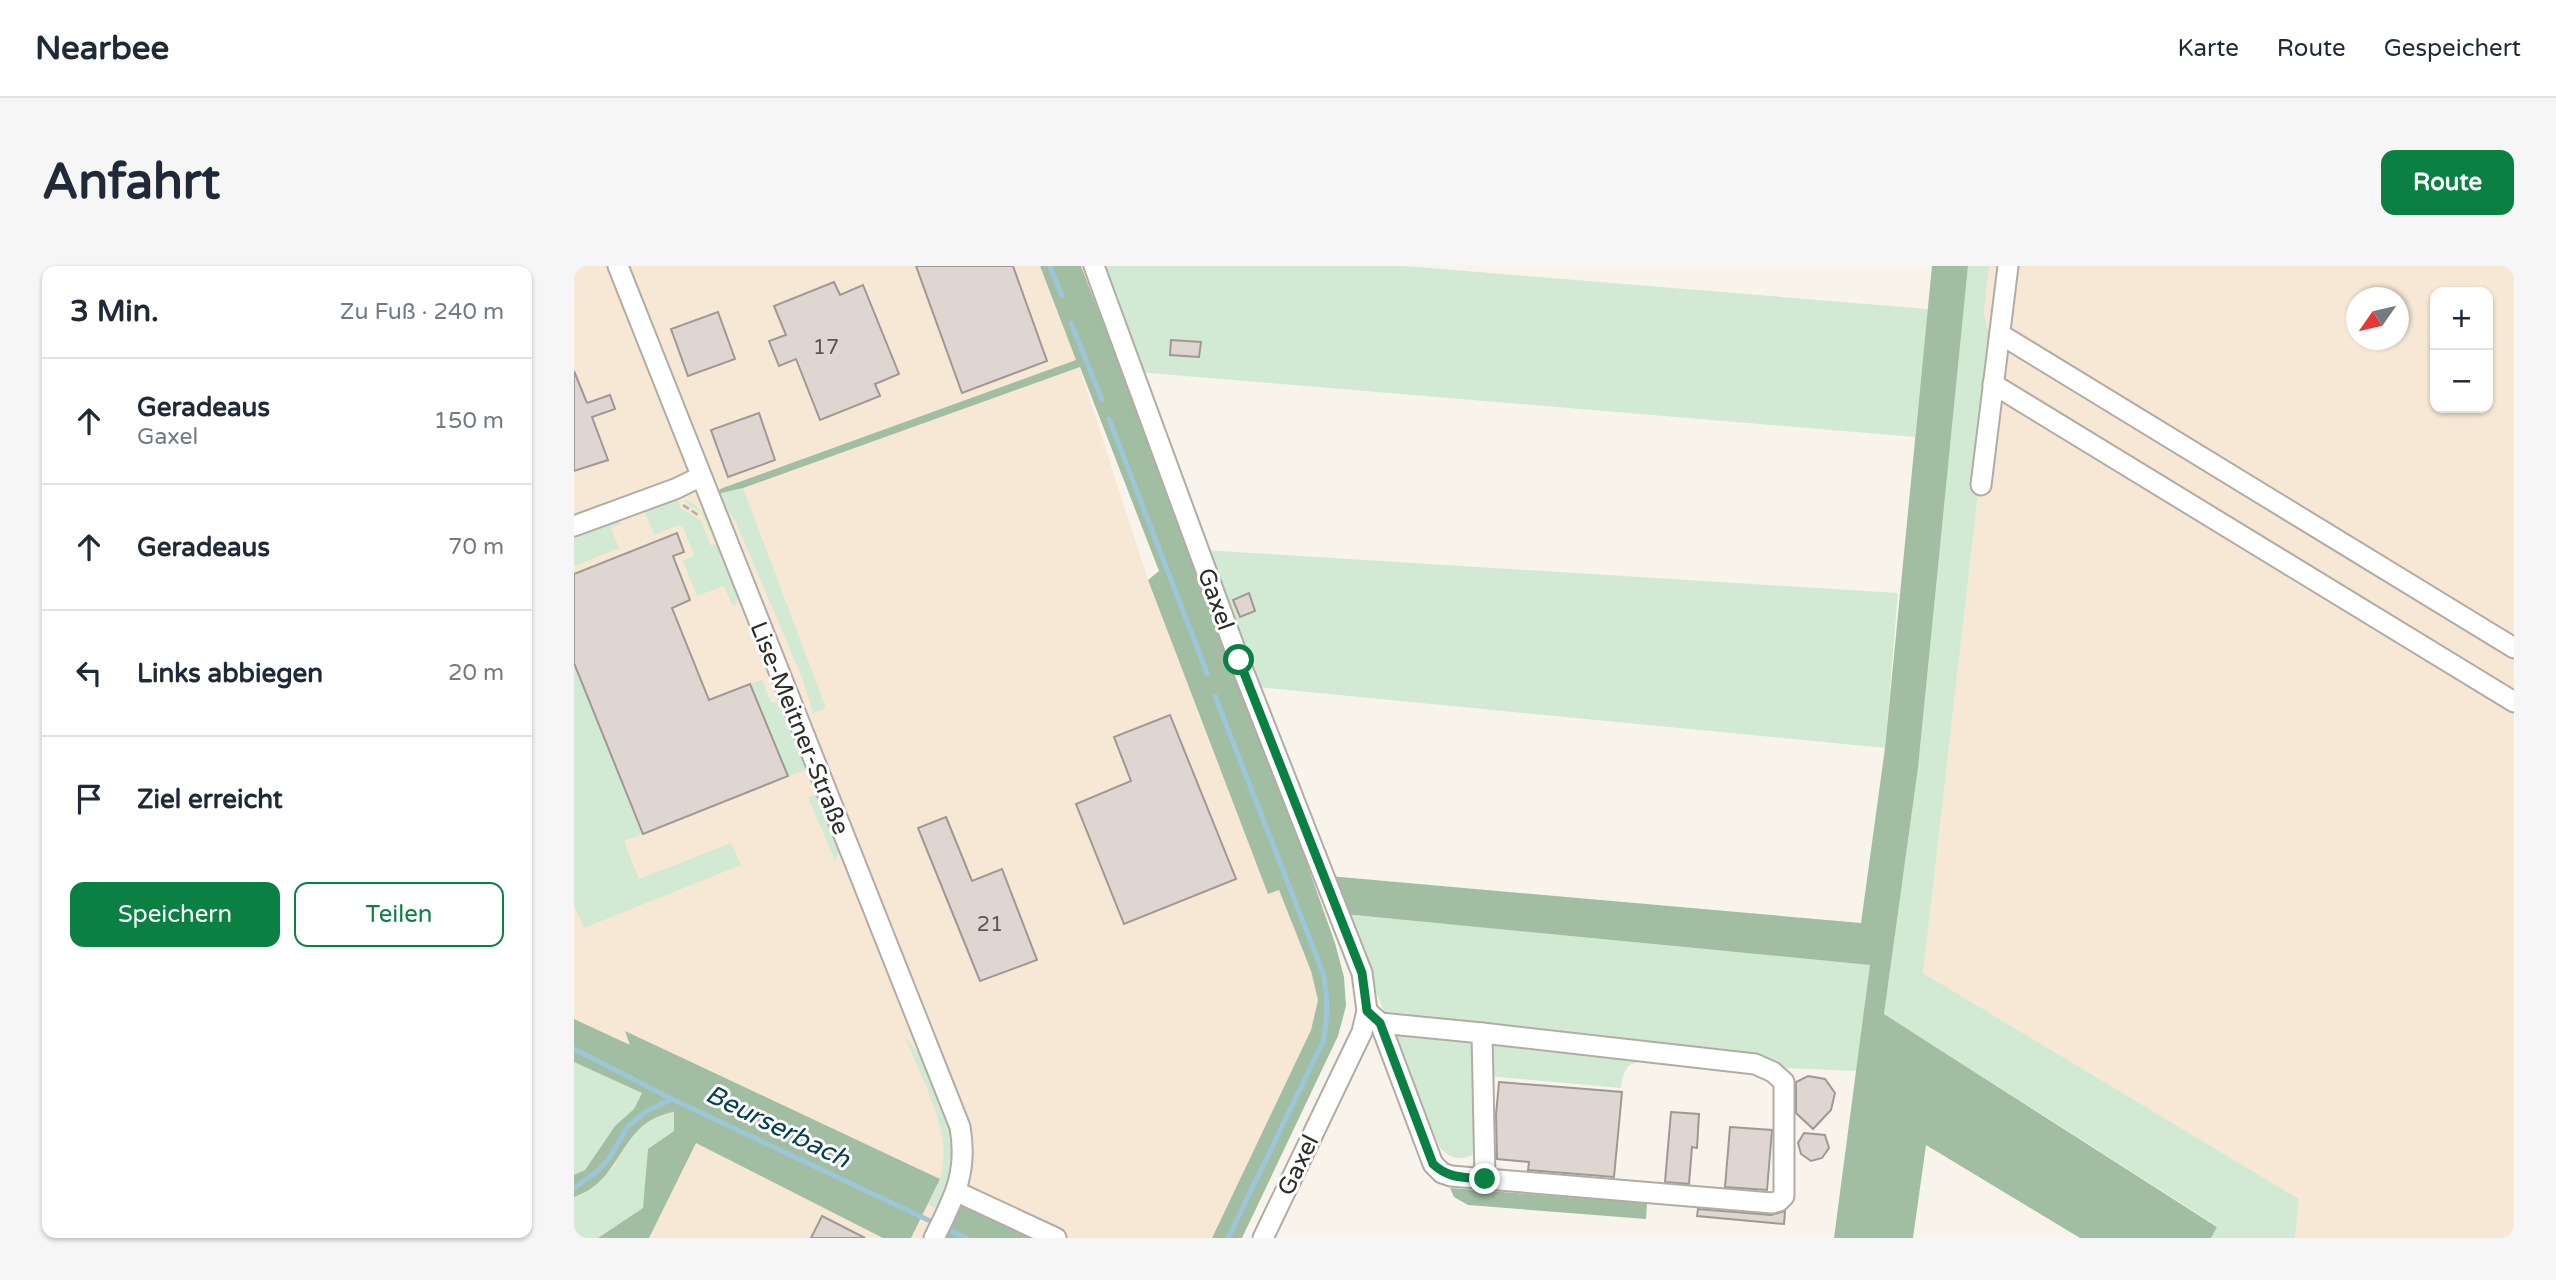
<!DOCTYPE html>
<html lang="de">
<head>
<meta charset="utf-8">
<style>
	body { margin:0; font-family:"Varela Round",sans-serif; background:#f6f6f7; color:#1f2937 }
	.controls { position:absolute; right:21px; top:21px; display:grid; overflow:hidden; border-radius:14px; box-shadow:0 2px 5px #0004 }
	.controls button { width:63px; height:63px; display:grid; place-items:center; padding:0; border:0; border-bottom:2px solid #e0e1e3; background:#fff; color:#1f2937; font:35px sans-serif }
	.compass { position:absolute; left:1772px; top:21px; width:63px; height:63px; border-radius:50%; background:#fff; box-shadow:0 2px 5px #0004; rotate:236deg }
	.stop { position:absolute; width:21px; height:21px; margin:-16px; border:5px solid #0b8043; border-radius:50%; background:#fff }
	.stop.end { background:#0b8043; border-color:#fff; box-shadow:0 2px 7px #0008 }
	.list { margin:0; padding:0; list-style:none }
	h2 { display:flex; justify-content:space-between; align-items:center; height:91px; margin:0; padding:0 28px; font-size:30px }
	h2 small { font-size:23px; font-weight:400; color:#747a83 }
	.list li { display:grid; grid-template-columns:46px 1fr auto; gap:21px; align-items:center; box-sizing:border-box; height:126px; padding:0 28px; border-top:2px solid #e0e1e3 }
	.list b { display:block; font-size:26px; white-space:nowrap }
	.list p { margin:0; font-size:23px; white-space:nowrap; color:#747a83 }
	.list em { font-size:23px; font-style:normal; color:#747a83 }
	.actions { display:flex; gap:14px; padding:21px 28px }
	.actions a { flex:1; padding:16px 0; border:2px solid #0b8043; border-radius:14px; text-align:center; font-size:24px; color:#0b8043 }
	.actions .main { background:#0b8043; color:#fff }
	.icon { flex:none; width:38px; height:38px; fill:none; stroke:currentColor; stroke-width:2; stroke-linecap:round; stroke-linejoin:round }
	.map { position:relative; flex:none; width:1940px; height:972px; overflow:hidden; border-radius:14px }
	header { display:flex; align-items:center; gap:42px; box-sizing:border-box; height:98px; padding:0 35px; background:#fff; border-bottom:2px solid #e0e1e3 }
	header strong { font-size:33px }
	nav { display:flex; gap:38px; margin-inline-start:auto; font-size:24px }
	.intro { display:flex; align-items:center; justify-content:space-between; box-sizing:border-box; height:168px; padding:0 42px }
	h1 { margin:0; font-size:49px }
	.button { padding:18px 32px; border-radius:14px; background:#0b8043; color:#fff; font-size:24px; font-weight:700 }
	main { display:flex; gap:42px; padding:0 42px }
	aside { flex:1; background:#fff; border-radius:14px; box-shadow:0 2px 5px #0004 }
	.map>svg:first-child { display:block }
	.industrial { fill:#f7e7d5; fill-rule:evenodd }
	.green { fill:#d2ead3 }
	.forest { fill:#a1bea2 }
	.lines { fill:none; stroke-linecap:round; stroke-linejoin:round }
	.stream { stroke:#9dc6d8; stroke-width:5 }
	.building { fill:#dfd6d1; stroke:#a09894; stroke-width:2 }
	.minor-casing { stroke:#b1ada5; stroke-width:23 }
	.path { stroke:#b2afa8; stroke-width:2.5; stroke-dasharray:7 3.5; stroke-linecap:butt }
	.minor { stroke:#fff; stroke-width:19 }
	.route { stroke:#0b8043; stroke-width:9 }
	.labels { text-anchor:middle; stroke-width:6; stroke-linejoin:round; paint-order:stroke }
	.number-label { font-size:21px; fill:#5a5653 }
	.street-label { font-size:24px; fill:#2d2c29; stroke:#fff }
	.water-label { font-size:26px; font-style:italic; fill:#054053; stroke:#fff }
</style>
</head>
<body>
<header>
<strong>Nearbee</strong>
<nav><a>Karte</a><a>Route</a><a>Gespeichert</a></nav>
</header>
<div class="intro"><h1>Anfahrt</h1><a class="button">Route</a></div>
<main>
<aside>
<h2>3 Min.<small>Zu Fuß · 240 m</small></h2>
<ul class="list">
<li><svg class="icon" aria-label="ahead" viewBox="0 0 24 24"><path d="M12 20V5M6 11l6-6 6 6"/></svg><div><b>Geradeaus</b><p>Gaxel</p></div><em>150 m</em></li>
<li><svg class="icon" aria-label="ahead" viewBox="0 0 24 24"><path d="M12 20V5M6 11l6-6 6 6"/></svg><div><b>Geradeaus</b></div><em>70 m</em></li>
<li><svg class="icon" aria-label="left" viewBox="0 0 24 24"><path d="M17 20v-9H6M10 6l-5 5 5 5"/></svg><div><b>Links abbiegen</b></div><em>20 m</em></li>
<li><svg class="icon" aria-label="arrive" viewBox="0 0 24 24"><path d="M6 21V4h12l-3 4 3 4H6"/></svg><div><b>Ziel erreicht</b></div></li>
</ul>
<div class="actions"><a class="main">Speichern</a><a>Teilen</a></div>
</aside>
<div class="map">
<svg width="1940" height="972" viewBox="0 0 1940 972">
	<rect width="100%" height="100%" fill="#f8f4eb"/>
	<g class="industrial">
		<polygon points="0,0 466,0 503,94 574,314 694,627 705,624 737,705 744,734 737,764 638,972 0,972"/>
		<path d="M1415,0H1940V972H1721L1725,933L1349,707L1420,88L1410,47ZM1861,26H1914V142H1861ZM1783,32H1825V74H1783Z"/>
	</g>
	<g class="green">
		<polygon points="522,0 831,0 1354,43 1341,171 563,106"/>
		<polygon points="1394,0 1415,0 1410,47 1420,88 1349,707 1725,933 1721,972 1637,972 1643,960 1310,748 1344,502"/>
		<polygon points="169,222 252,442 239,447 229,414 162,256 143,228"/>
		<path d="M103,234L107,242L127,255L137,280L142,278L127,246L114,239L110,234C139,239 156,305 166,330L161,339H158L150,320L123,330L109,295L120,289L109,261L104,259L80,269L70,244Z"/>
		<polygon points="43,253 48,257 37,262 45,282 0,300 0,269"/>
		<polygon points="631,284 1324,327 1311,482 683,421"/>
		<polygon points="0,397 69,568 50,575 65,613 157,577 167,599 10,662 0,638"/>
		<polygon points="188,414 197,436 209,437 234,499 232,504 214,510 176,418"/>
		<polygon points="241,529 247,533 267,582 261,595 234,531"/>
		<path d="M770,648L1297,699L1283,805L1065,796C1050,798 1049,809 1047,822L902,809L901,888C886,895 877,893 866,882Z"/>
		<path d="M331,771L353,797L375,853L381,885L374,920L363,943L354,938C358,930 363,922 366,913C381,870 347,812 331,771Z"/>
		<polygon points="0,796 68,827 60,843 41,860 11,904 0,909"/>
		<polygon points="100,846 100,865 69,942 24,972 0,972 0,931 7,929 41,900 49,881 61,866 79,852"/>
	</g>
	<g class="forest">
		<polygon points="466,0 507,0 667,411 761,677 770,711 772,740 764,770 668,972 638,972 737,764 744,734 737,705 705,624 694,628 574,314 585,305 506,101 169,222 143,228 146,223 502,94"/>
		<polygon points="1358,0 1394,0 1344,502 1310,748 1643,961 1637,972 1506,972 1352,879 1339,972 1260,972 1296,699 770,648 755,610 1287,657 1311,482"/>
		<path d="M0,753L56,779L51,765L366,913L337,972H309L122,877L75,972H24L69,942L74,883L100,865V846C43,856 51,914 0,931V909L11,904L41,860L60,843L68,827L0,796Z"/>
		<polygon points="876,922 1073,937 1072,953 894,939 880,931"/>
		<polygon points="386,939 461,972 369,972"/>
	</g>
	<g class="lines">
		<g class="stream">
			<polyline points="476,0 488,30"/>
			<polyline points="497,57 528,134"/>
			<polyline points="535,153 633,407"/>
			<path d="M641,430L749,707C754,732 754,751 749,776L654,972"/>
			<polyline points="0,783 98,833 392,972"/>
			<polyline points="0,922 25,904 36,891 54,860 73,845 98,833"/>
		</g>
	</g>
	<g class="building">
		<polygon points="342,0 439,0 473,95 388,127"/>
		<polygon points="260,16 266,29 289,19 325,108 301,118 306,130 246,154 222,93 205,100 195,75 212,69 200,40"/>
		<polygon points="144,46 161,93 114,110 97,63"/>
		<polygon points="597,74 627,76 625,91 596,89"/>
		<polygon points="0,105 13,137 36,129 41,143 18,151 34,194 0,205"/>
		<polygon points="185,147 201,194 154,211 137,164"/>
		<polygon points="103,267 110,286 99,290 116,334 98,342 135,434 176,418 214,510 69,568 0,397 0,308"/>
		<polygon points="675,327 681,345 666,351 659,334"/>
		<polygon points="596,449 662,613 550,658 502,538 557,515 540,471"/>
		<polygon points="372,551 398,615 428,603 463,694 406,715 344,562"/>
		<polygon points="1234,810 1251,813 1261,827 1257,844 1239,863 1222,847 1222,816"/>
		<polygon points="925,816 1048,826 1040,911 954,904 955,896 923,893 922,849"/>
		<polygon points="1097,846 1125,848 1123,882 1118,881 1115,918 1091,916"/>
		<polygon points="1156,861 1198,864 1193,924 1151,921"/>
		<polygon points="1230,867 1251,869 1255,882 1248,892 1237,895 1227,888 1224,877"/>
		<polygon points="1124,943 1197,949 1211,945 1210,958 1123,950"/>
		<polygon points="248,950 291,972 237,972"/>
	</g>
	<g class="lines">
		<g class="minor-casing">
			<g id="minor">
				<path d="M44,0L386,861C394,907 380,932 360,972"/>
				<polyline points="520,0 665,394 788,707 793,745 788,766 689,972"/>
				<polyline points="1426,68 1940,382"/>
				<polyline points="1419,118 1940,436"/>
				<polyline points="1407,219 1434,0"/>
				<polyline points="0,260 101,223 126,211"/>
				<polyline points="793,745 806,757 859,898 868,907 877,910 1198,937 1205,935 1210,930 1210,816 1199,806 1181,798 908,767"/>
				<polyline points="806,757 908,767 911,913"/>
				<polyline points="383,926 482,972"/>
			</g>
		</g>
		<polyline class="path" points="109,239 124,249"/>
		<use href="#minor" class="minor"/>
	</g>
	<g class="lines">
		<path class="route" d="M665,394L788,707L793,745L806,757L859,898C875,913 890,911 911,913"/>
	</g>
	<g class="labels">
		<g class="number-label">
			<text x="252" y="88">17</text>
			<text x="416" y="665">21</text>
		</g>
		<g class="street-label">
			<text transform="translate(642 333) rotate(70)" y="8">Gaxel</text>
			<text transform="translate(226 462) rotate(68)" y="8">Lise-Meitner-Straße</text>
			<text transform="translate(724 899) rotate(-64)" y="8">Gaxel</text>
		</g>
		<g class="water-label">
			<text transform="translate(204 860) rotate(26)" y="9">Beurserbach</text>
		</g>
	</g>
</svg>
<div class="controls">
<button>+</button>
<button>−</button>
</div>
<svg class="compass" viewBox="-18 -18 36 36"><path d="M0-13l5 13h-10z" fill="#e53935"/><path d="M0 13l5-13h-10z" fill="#747a83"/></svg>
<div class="stop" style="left:665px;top:394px"></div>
<div class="stop end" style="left:911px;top:913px"></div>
</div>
</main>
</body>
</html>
